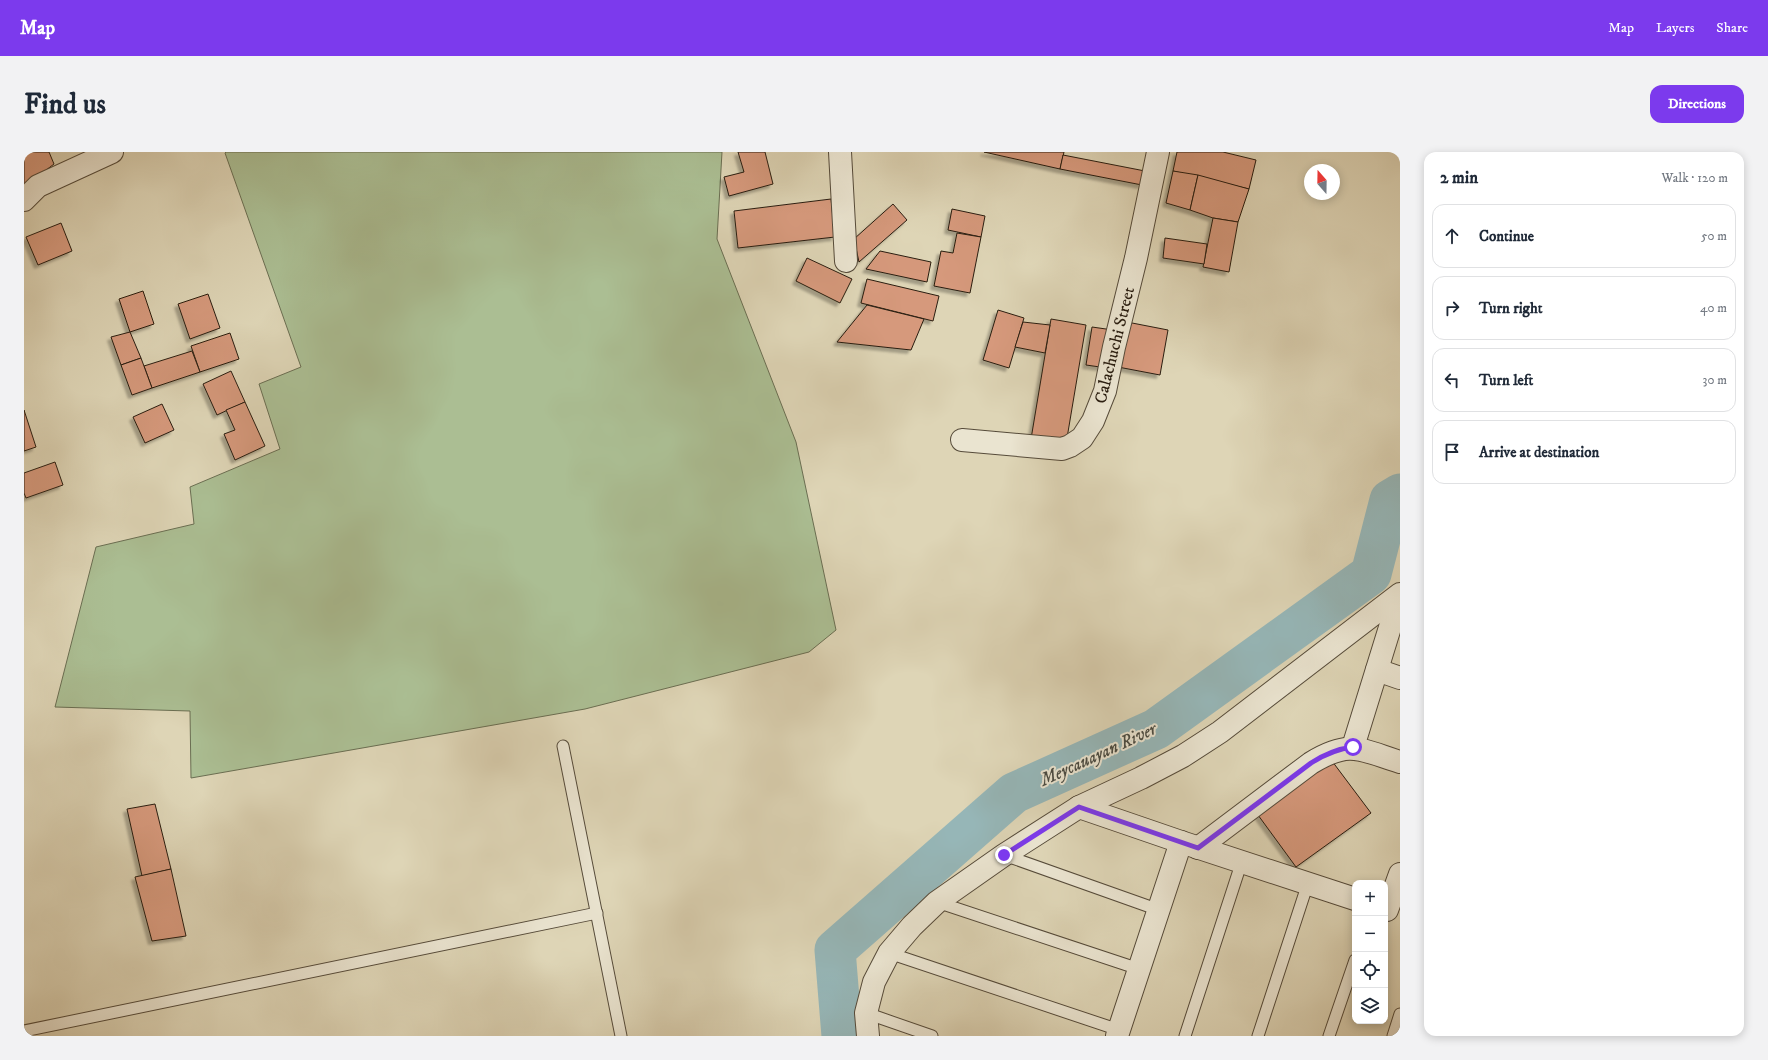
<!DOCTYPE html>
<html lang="en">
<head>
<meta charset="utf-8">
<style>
	body { margin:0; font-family:"IM FELL DW Pica",serif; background:#f2f2f3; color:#1f2937 }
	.controls { position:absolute; right:12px; bottom:12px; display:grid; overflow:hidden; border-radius:8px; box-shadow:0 2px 10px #0003 }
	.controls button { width:36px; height:36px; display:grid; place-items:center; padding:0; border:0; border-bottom:1px solid #e0e1e3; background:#fff; color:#1f2937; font:20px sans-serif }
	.compass { position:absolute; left:1280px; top:12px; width:36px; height:36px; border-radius:50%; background:#fff; box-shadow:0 2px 10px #0003; rotate:340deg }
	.stop { position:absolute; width:12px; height:12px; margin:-9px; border:3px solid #7c3aed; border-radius:50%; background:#fff }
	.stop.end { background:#7c3aed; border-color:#fff; box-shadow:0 1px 4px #0008 }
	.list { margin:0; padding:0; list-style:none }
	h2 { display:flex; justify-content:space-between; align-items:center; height:52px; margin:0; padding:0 16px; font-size:17px }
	h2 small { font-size:13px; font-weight:400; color:#747a83 }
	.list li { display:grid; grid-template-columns:26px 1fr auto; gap:12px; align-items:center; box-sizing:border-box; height:64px; margin:0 8px 8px; padding:0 8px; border:1px solid #e0e1e3; border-radius:12px }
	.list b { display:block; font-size:15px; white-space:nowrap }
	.list em { font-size:13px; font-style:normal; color:#747a83 }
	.icon { flex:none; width:22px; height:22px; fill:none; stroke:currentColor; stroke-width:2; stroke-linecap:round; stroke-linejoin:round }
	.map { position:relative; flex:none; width:1376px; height:884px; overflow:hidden; border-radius:12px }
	header { display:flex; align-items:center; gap:24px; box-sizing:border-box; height:56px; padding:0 20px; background:#7c3aed; color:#fff }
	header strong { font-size:19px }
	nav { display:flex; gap:22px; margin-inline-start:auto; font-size:14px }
	.intro { display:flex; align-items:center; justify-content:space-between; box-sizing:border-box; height:96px; padding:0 24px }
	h1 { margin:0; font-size:28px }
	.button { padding:10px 18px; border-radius:12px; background:#7c3aed; color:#fff; font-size:14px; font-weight:700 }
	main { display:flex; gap:24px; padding:0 24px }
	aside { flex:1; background:#fff; border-radius:12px; box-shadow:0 2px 10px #0003 }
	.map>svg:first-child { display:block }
	.green { fill:#abbe93; stroke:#6a6e52 }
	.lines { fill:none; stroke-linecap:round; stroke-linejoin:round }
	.river { stroke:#96b6b7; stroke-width:41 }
	.building { fill:#d6997c; stroke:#291d10; filter:url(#shadow) }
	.service-casing { stroke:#564b3a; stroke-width:13 }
	.minor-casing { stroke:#564b3a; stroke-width:24 }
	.tertiary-casing { stroke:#564b3a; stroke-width:24 }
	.service { stroke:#eae4d0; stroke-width:11 }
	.minor { stroke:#eae4d0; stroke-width:22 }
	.tertiary { stroke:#eae4d0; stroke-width:22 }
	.route { stroke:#7c3aed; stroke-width:5 }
	.labels { text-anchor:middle; stroke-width:4; stroke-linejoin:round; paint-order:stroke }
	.street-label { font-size:17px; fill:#291d10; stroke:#eae4d0 }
	.water-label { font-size:18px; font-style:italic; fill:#4a4b42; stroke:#eae4d0 }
</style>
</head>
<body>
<header>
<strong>Map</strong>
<nav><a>Map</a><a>Layers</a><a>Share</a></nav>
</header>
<div class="intro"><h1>Find us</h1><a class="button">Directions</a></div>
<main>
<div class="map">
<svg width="1376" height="884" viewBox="0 0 1376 884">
	<defs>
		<filter id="shadow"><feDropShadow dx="-3.5" dy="3.5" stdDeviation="1" flood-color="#0004"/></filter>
	</defs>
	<rect width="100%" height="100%" fill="#ded5b6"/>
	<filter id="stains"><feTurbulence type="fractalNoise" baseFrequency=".005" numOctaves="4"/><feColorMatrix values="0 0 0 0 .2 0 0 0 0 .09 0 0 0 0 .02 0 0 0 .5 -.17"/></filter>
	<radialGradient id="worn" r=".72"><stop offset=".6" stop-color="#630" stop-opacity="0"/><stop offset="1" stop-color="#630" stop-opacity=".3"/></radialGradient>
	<polygon class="green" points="202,0 698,0 693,87 772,290 812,478 785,500 561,557 167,626 166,559 31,555 72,395 170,372 166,335 256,297 235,232 277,215 201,1"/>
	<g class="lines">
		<polyline class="river" points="818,884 811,798 990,641 1132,577 1347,422 1366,348 1376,342"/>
	</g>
	<g class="building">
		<polygon points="0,0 25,0 30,12 0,35"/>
		<polygon points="714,0 741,0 749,32 705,44 700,25 720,20"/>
		<polygon points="960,0 1040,0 1036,17"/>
		<polygon points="1153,0 1199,0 1232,8 1225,37 1149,19"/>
		<polygon points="1039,3 1121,19 1118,33 1036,17"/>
		<polygon points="1149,19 1174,23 1166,58 1142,51"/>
		<polygon points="1174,23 1225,37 1214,70 1189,66 1166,58"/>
		<polygon points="807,47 811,85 714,96 710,59"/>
		<polygon points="869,52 883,68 835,110 830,87"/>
		<polygon points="928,57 961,64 957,85 924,78"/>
		<polygon points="1189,66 1214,70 1205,120 1179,115"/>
		<polygon points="37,71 48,99 14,113 2,85"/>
		<polygon points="933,81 957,85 946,141 910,134 917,99 929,101"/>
		<polygon points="1141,86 1183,92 1180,112 1139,106"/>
		<polygon points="856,99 907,110 903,130 842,117"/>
		<polygon points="783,106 828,127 816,151 772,129"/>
		<polygon points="843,127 915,144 909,169 837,151"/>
		<polygon points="119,139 130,172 106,180 95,147"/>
		<polygon points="184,142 196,176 166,187 154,152"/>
		<polygon points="843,153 900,167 887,198 813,190"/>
		<polygon points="974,158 1000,166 985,216 959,208"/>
		<polygon points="1027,167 1062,173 1042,292 1007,287"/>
		<polygon points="999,170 1026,173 1021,201 991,195"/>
		<polygon points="1103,170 1144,178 1136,223 1094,215"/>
		<polygon points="1068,175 1089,178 1083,216 1062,213"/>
		<polygon points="106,180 117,206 97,213 87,185"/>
		<polygon points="206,181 215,207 176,220 167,194"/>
		<polygon points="168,199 176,220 128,236 120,214"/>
		<polygon points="117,206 128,236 108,243 97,213"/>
		<polygon points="207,219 221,250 193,263 179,232"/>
		<polygon points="221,250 241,294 211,308 200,282 211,278 202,258"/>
		<polygon points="138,252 150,278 121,291 109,265"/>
		<polygon points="0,258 12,295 0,299"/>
		<polygon points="31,310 39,333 2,346 0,341 0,321"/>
		<polygon points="1308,609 1347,661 1272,715 1234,663"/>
		<polygon points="131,652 147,717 118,724 103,657"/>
		<polygon points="147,717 162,784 128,789 111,725"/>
	</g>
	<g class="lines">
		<g class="service-casing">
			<g id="service">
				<polyline points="539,594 597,884"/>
				<polyline points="980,703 1135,758"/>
				<polyline points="913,750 1115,817"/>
				<polyline points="865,801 1095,878"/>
				<polyline points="842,861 908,884"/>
				<polyline points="0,879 573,761"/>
				<polyline points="1161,884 1218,709"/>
				<polyline points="1234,884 1284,731"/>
				<polyline points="1305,884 1331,808"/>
				<polyline points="1369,884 1376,862"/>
			</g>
		</g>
		<g class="minor-casing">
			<g id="minor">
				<polyline points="816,0 822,109"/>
				<polyline points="938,288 1038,297 1046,294 1058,286 1069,269 1081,239 1090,195 1112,106 1134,0"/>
				<polyline points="1353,518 1376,526"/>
				<polyline points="1329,595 1376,443"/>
				<polyline points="1055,655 1157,690 1331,747"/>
				<path d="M1174,696L1287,611C1326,587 1337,598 1376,610"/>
				<polyline points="1363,758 1376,722"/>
				<polyline points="844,884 842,861 850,830 865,801 888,774 913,750 980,703 1055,655 1117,626 1159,604 1196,580 1376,442"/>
				<polyline points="1093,884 1157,690"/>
			</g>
		</g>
		<g class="tertiary-casing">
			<polyline id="tertiary" points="0,48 14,34 88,0"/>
		</g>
		<use href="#service" class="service"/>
		<use href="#minor" class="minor"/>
		<use href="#tertiary" class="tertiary"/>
	</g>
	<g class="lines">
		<path class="route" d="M980,703L1055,655L1174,696L1287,611C1301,602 1313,597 1329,595"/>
	</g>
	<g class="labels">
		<g class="street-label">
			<text transform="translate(1090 193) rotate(-76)" y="6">Calachuchi Street</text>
		</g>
		<g class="water-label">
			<text transform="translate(1074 602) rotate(-25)" y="6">Meycauayan River</text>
		</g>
	</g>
	<rect width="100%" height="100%" filter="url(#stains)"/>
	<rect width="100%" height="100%" fill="url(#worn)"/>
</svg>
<div class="controls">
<button>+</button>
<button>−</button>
<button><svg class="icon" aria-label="locate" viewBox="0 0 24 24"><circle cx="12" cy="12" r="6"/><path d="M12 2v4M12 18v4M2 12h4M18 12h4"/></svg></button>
<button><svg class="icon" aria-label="layers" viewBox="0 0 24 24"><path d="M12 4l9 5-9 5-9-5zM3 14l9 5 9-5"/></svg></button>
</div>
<svg class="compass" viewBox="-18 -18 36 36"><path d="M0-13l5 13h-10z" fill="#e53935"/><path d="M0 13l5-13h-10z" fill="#747a83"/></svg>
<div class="stop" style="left:1329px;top:595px"></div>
<div class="stop end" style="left:980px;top:703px"></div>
</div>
<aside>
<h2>2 min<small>Walk · 120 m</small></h2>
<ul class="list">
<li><svg class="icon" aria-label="ahead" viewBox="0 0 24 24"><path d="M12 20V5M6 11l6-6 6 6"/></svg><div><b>Continue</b></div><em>50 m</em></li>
<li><svg class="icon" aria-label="right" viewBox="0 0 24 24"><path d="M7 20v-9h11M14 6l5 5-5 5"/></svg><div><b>Turn right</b></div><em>40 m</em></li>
<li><svg class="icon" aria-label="left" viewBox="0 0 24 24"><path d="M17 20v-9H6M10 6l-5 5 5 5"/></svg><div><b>Turn left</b></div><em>30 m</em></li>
<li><svg class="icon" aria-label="arrive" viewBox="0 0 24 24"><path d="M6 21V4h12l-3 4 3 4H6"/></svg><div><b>Arrive at destination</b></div></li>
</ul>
</aside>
</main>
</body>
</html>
